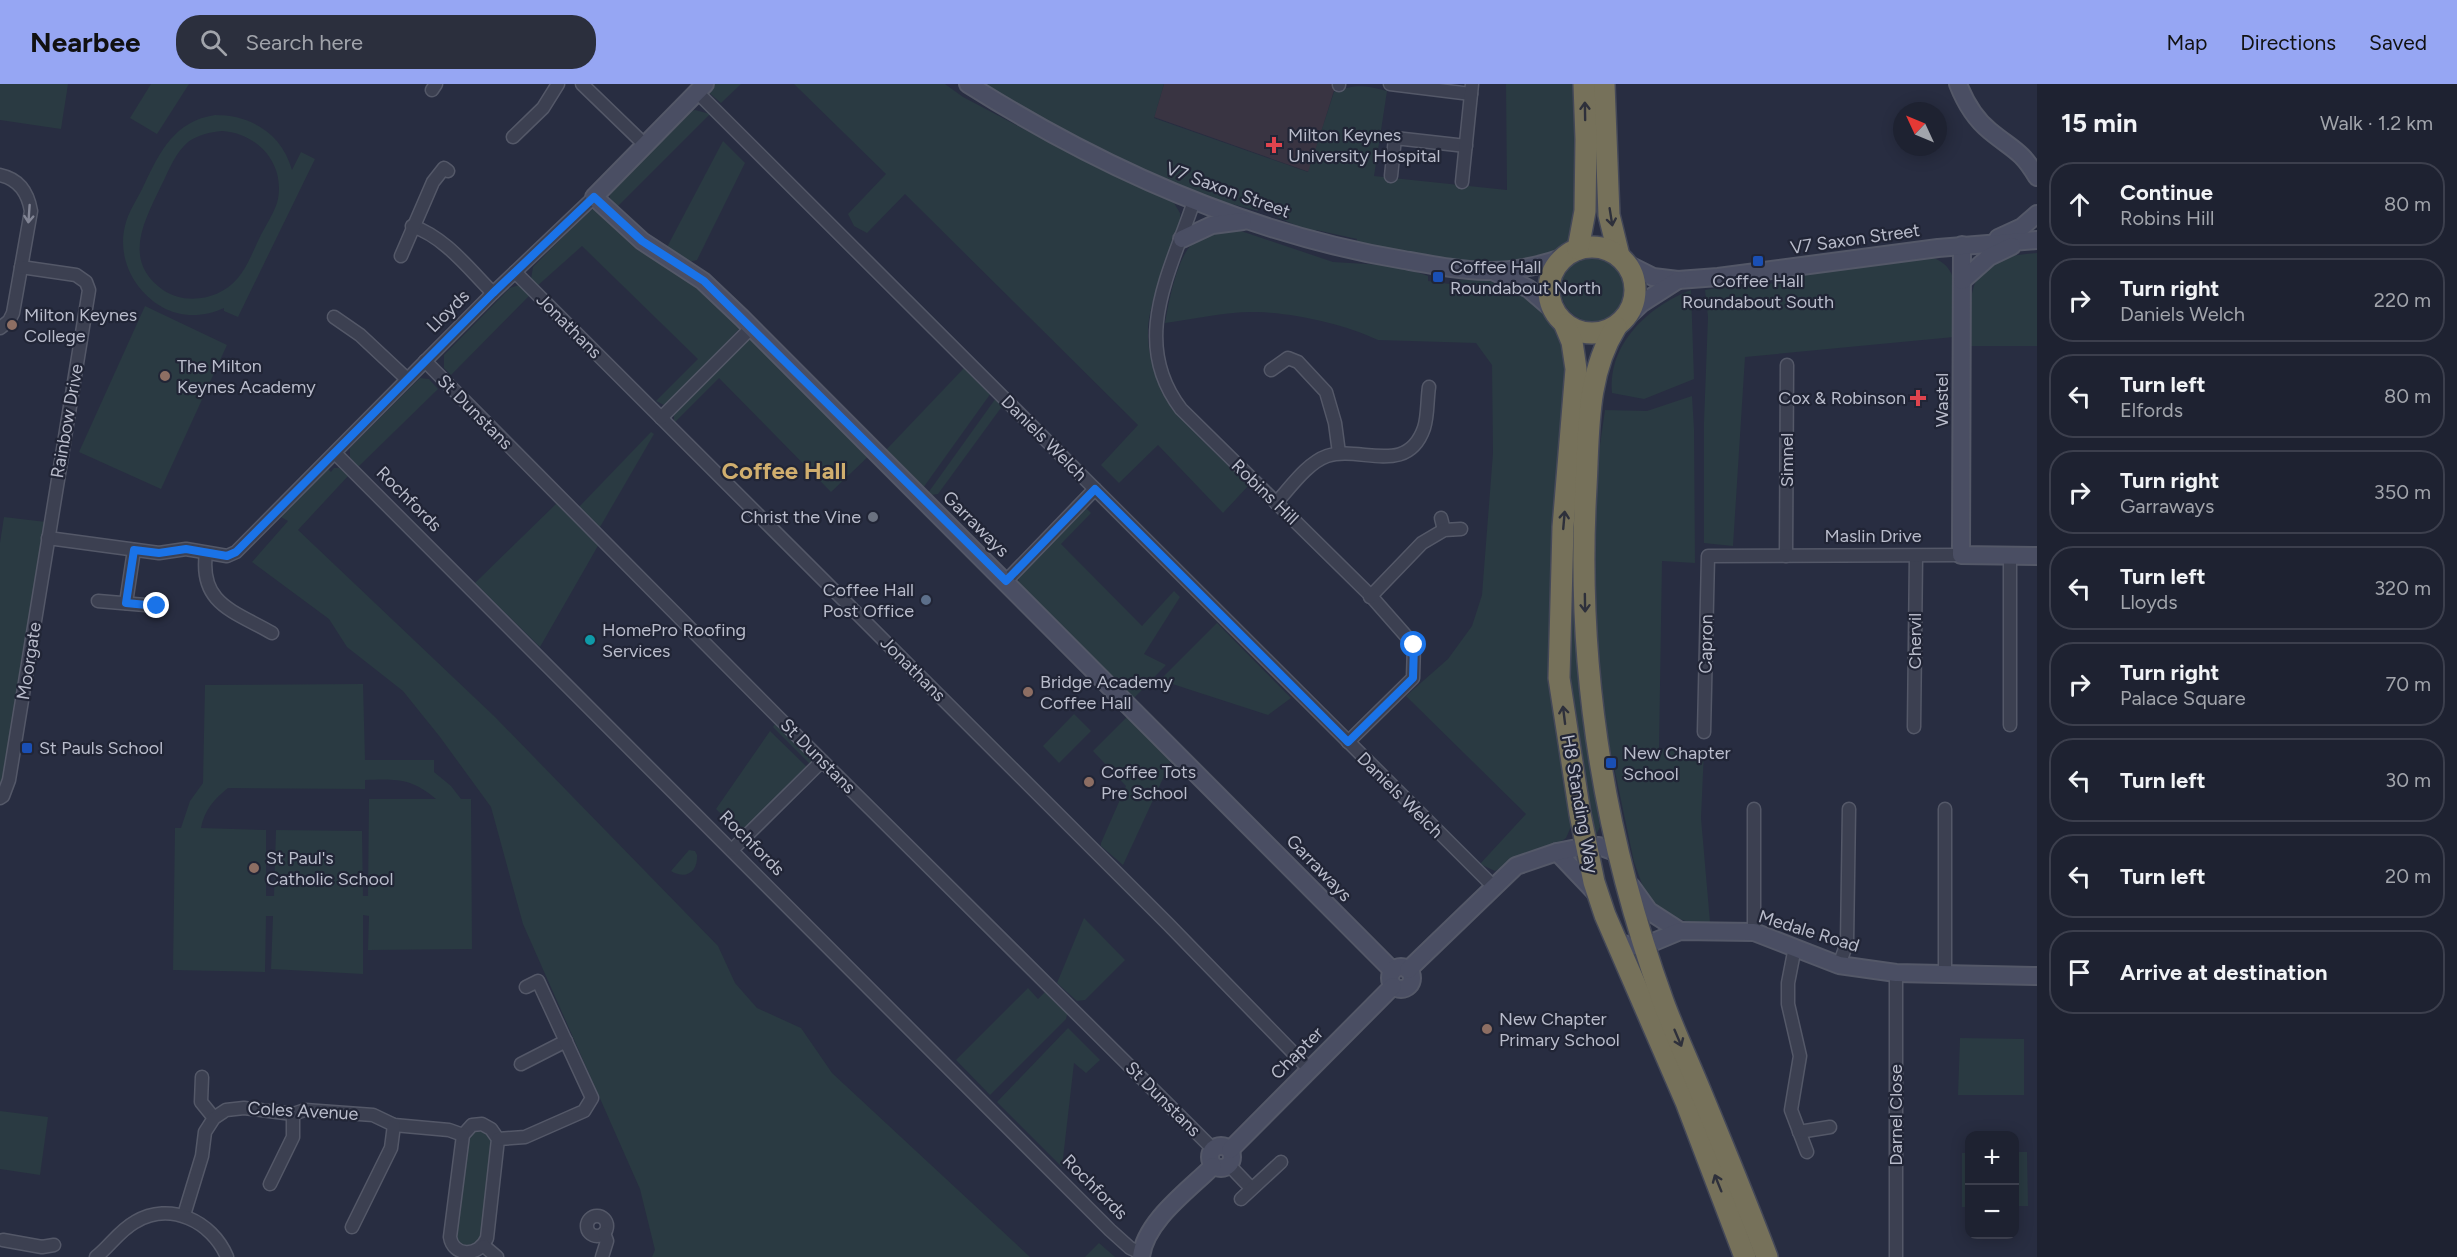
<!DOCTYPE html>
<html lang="en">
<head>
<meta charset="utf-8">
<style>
	body { margin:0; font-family:Figtree,sans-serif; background:#2b2f3d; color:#f1f3f6 }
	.controls { position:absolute; right:18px; bottom:18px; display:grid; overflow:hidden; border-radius:12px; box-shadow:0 3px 15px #0003 }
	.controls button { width:54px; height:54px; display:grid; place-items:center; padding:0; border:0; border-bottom:2px solid #3c3f4d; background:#1e2231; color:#f1f3f6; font:30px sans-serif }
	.compass { position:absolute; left:1893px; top:18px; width:54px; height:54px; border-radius:50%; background:#1e2231; box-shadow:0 3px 15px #0003; rotate:314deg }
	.stop { position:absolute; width:18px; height:18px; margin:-14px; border:4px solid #1a73e8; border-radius:50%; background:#fff }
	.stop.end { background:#1a73e8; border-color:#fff; box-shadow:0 2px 6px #0008 }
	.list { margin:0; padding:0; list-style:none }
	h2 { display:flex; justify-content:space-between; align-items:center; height:78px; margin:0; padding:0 24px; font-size:26px }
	h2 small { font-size:20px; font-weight:400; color:#a1a4ab }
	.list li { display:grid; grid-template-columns:39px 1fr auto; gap:18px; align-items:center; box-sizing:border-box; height:84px; margin:0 12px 12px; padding:0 12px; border:2px solid #3c3f4d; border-radius:24px }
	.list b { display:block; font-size:22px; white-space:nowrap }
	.list p { margin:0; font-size:20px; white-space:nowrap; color:#a1a4ab }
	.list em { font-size:20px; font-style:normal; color:#a1a4ab }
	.icon { flex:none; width:33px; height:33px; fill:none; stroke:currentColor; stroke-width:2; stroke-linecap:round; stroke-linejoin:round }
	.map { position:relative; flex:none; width:2037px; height:1173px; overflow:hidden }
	header { display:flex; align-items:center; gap:36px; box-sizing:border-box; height:84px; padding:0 30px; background:#96a6f3; color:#111 }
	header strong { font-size:28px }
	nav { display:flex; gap:33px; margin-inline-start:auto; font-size:21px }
	.search { width:420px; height:54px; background:#2b2f3d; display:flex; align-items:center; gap:15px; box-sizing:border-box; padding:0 21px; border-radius:24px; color:#a1a4ab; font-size:22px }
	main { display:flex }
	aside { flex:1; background:#1e2231 }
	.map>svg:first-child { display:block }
	.medical { fill:#393442 }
	.green { fill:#2a3a42; fill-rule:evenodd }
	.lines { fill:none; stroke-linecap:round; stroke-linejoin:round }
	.street-casing { stroke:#545868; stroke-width:15 }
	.secondary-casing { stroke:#545868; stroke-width:20 }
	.highway-casing { stroke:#444858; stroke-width:24 }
	.street { stroke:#3c4051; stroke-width:12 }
	.secondary { stroke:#4a4e63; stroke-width:16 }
	.highway { stroke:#76715a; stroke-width:21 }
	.oneway { stroke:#2e303b }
	.oneway2 { stroke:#818494 }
	.route { stroke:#1a73e8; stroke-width:8 }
	.health-dot { fill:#e0444e; stroke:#212536; stroke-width:2 }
	.transit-dot { fill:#1a4fb4; stroke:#212536; stroke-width:2 }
	.education-dot { fill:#8d6e63; stroke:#212536; stroke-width:2 }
	.worship-dot { fill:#6b7280; stroke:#212536; stroke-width:2 }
	.service-dot { fill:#5c6f8a; stroke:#212536; stroke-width:2 }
	.culture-dot { fill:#0f9aa8; stroke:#212536; stroke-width:2 }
	.labels { text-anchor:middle; stroke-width:4.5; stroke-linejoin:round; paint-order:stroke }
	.poi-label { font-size:18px; fill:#b9bccb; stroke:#212536; text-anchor:start }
	.street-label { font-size:18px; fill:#b9bccb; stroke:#212536 }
	.district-label { font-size:24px; font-weight:bold; fill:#d0ae6e; stroke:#212536 }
</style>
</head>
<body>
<header>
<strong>Nearbee</strong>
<div class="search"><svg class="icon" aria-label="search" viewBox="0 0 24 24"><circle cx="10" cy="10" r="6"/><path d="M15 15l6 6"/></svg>Search here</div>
<nav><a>Map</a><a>Directions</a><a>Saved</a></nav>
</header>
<main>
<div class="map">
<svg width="2037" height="1173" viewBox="0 0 2037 1173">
	<rect width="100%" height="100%" fill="#282d41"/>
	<polygon class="medical" points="1164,0 1336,0 1309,88 1154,33"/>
	<g class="green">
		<polygon points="0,0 68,0 61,45 0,36"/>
		<polygon points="151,0 189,0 157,50 130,34"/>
		<polygon points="715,0 741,0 721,19 708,8"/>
		<path d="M794,0H945L963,13L1058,63L1174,119L1180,129V140C1170,168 1149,218 1148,245C1146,315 1205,357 1249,401L1223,429L1158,361L1119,399L1101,381L1138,341L905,110L867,149L854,142L848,130L886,90Z"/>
		<path d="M980,0H1164L1154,34L1308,88L1334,8C1355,0 1365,1 1387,7L1374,92L1507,106L1506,0H1578L1574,150C1533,203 1411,170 1356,159L1357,155L1316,146L1315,150L1277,133L1278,126L1260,120L1258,127C1237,121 1216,117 1196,110C1120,83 1049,41 980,0Z"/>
		<polygon points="695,26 710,30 616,124 610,114 610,105 687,28"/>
		<path d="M215,31C252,31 282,50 292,86L301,68L315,75L238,233L224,227V224C205,233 181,234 162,223C134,207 117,174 125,142C128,128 138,114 144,101C160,67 175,37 215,31ZM222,47C258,49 287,81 277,119C273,131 264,144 259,155C252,169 247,184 237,195C219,216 185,221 163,206C121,176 145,136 162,100C169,86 175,69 188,58C198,51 210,48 222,47Z"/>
		<polygon points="723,57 745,79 697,176 689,178 666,165"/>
		<polygon points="594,125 602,127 694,194 741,243 668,320 664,321 656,317 698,275 582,162 536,203 531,195 533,183 589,127"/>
		<path d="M1216,145L1238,146L1333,178L1400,182L1428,192V197L1450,200L1452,196C1466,196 1481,194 1495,196C1526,203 1558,237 1568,265L1558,443L1573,738L1566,754L1559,759L1495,787L1480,780L1526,730L1406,612L1448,575L1472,542L1482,511L1493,369L1492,281L1476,259L1378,256C1345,240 1294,229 1257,228C1228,227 1194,235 1165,239C1169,217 1176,178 1191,161C1198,154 1208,150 1216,145Z"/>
		<path d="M2037,169V262H1969C1971,202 1966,173 2037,169Z"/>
		<circle cx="1594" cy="205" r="33"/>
		<path d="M1908,174C1916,174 1929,172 1936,175C1965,188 1955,227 1954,253L1745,273L1733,462L1704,459V338L1708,233L1705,206L1722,203V200L1742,202L1777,199L1799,191Z"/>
		<polygon points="519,201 522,202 531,210 451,291 444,284 444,271 510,204"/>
		<path d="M1691,206L1694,295L1644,315L1612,309C1607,260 1649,222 1691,206Z"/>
		<polygon points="145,222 227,261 161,405 79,368"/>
		<polygon points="748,253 753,253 872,369 831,408 719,294 674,339 674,328"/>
		<polygon points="965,283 991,309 923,404 886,366"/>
		<polygon points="420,294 429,295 438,305 358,383 350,374 350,364"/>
		<polygon points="1692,312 1694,345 1695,479 1662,477 1659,665 1704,667 1701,734 1710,838 1689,838 1676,834 1648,817 1634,778 1599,612 1593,535 1596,388 1605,326 1647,327"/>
		<polygon points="996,314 1003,321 938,410 931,411 928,409"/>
		<path d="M1581,333L1579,599L1581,624L1600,743L1595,753C1588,722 1580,690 1575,658C1561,550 1572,441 1581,333Z"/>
		<polygon points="651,348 654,350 600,443 579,423"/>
		<polygon points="334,384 339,384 349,391 298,446 495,633 718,862 735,899 757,924 801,944 832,989 1030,1173 652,1173 655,1166 640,1105 523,840 491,723 440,653 403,607 347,563 329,535 252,478 288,437 281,433 328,385 331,388"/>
		<polygon points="557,419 599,460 540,563 475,499"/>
		<polygon points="1085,423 1091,429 1061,460 1142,542 1174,507 1180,513 1144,570 1166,581 1134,614 1019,499 1018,492"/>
		<polygon points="4,433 46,438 7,682 0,705 0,459"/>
		<polygon points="1217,539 1291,614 1268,631 1160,596"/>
		<path d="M363,600L365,676H434V688L451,702L461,715H471L472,865L368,866L369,832L363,831V890L271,885L273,832H266L265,888L173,886L175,744H181L190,717L203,699L205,601ZM365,696C397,695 411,694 436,715H369L368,812H363L362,747L276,746L274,812H266V746L201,744C204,727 214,715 228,704L365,705Z"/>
		<polygon points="1131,629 1172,675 1123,781 1101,762 1101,759 1126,702 1093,667"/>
		<polygon points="1074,630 1091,647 1059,679 1043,662"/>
		<polygon points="778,636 813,673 812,682 773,643"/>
		<polygon points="770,647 809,685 743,751 716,725"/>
		<path d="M689,766L695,767L697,771C698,788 686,796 671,787Z"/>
		<polygon points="1084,834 1125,876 1085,916 1077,917 1057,899"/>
		<polygon points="1028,904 1038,915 1048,905 1068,927 1066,935 990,1011 956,976"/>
		<polygon points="1068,944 1100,976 1086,989 1074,979 1062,1083 997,1018"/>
		<polygon points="1960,954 2024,955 2024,1011 1958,1011"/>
		<polygon points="0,1027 48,1033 40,1091 0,1085"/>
		<polygon points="484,1045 493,1057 482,1154 480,1160 464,1167 455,1154 466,1057 475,1046"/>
		<polygon points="2015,1068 2027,1068 2028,1122 2015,1122"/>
		<rect x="1962" y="1069" width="7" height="54"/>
		<polygon points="1099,1159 1115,1173 1085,1173"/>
	</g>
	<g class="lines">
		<g class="street-casing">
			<g id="street">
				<polyline points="582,0 644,60"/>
				<polyline points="1390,0 1471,10"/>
				<polyline points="1339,1 1339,0"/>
				<polyline points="432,6 436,0"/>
				<polyline points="697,8 1493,802"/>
				<polyline points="513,53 543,24 558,0"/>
				<path d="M0,91C19,95 28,109 31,127L13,229L9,237L0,244"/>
				<polyline points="1391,92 1395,54 1466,62"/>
				<polyline points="1462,98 1472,0"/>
				<path d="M1194,117C1171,187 1129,257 1181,325L1370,511L1414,561L1413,594L1348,658"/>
				<path d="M412,142C445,153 469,185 493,209"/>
				<polyline points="401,172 433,98 444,84 448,87"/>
				<polyline points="515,188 1168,840 1309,985"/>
				<polyline points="334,233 360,251 407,295"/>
				<polyline points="425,277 778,633 1213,1065"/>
				<polyline points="1271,286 1288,274 1298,278 1326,308 1335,339 1339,369"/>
				<polyline points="661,334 752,243"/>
				<polyline points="335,369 1110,1146 1130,1164 1141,1169"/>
				<path d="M1276,419C1290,404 1307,379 1327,372C1360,361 1407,393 1424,344C1428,332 1427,316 1429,303"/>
				<polyline points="1441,434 1444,446"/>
				<polyline points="48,454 159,469 186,465 227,472 236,468 493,209 594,113"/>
				<path d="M206,469C199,520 234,527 272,549"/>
				<polyline points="1786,472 1787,281"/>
				<polyline points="2010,473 2010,641"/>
				<polyline points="1006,497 1095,405"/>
				<polyline points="1370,513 1422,459 1444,446 1461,445"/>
				<polyline points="98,517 157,522"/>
				<polyline points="126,519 134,466"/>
				<polyline points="1914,643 1916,472"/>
				<polyline points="1704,648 1708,472 1961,471"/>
				<polyline points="0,714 3,712 9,696 89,206 86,198 76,191 21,183"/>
				<polyline points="1754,725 1754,848"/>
				<polyline points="732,766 822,677"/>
				<polyline points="1795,863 1788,899 1788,920 1800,972 1791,1026 1807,1068"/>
				<polyline points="1839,881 1847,859 1849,725"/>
				<polyline points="1945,891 1945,725"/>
				<polyline points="521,980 566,957"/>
				<polyline points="202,993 201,1018 214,1034"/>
				<path d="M482,1040L491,1045L498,1055L487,1154C479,1173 453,1173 450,1153L463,1051L472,1041Z"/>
				<polyline points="1799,1048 1830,1043"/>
				<polyline points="498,1055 525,1053 584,1027 592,1014 538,897 526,903"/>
				<polyline points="1229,1081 1251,1104"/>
				<polyline points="270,1100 293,1053 293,1030"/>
				<polyline points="1241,1115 1281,1078"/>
				<polyline points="184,1131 202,1072 205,1048 214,1034 226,1026 244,1024 293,1030 305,1026 373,1031 394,1041 449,1046 463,1051"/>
				<circle cx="597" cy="1142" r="10"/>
				<polyline points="352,1143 391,1064 394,1041"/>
				<polyline points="3,1156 42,1163 54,1161"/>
				<polyline points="484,1162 497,1173"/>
				<path d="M96,1173C110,1162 119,1147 135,1138C170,1117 212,1137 227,1173"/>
				<polyline points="602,1173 607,1157 604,1149"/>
				<polyline points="1896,1173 1896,889"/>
			</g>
		</g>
		<g class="secondary-casing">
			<g id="secondary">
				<polyline points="705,0 594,113 642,157 703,197 742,234 1393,887"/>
				<path d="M968,0C1101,84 1248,150 1404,176C1465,187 1504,195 1565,173"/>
				<path d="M1958,0C1965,18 1975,35 1990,47C2013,66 2021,66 2037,93"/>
				<polyline points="1998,154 2022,143 2037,130"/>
				<polyline points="1182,155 1212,141 1243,137"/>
				<polyline points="1962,161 1961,471 2037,472"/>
				<polyline points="1627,180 1653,193 1678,196 1718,193 1938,164 2037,156"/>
				<polyline points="1495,188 1529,205 1552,225"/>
				<polyline points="1962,197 1989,173 2012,162"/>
				<polyline points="1627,233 1642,219 1678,196"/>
				<polyline points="1557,768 1596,809"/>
				<polyline points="1631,802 1649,827 1680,847"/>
				<polyline points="1615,858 1631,862 1644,862 1680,847 1754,848 1839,881 1896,889 2037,892"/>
				<circle cx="1401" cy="894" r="11"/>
				<polyline points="1408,886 1516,782 1557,768 1587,762 1599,762 1618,769"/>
				<circle cx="1221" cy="1073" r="11"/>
				<polyline points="1230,1066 1393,902"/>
				<path d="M1141,1173C1145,1137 1189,1106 1213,1082"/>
			</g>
		</g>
		<g class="highway-casing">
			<g id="highway">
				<polyline points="1604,0 1609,131 1619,172"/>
				<circle cx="1592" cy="206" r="43"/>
				<polyline points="1578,165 1585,127 1586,55 1584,0"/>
				<polyline points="1565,241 1572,258 1576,285 1563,443 1559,594 1580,730 1594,798 1605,831 1686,1018 1745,1173"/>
				<path d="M1616,243C1586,291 1589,348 1586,403C1576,578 1603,752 1663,917C1674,947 1688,977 1700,1006C1723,1062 1746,1117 1767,1173"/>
			</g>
		</g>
		<use href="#street" class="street"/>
		<use href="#secondary" class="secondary"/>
		<use href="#highway" class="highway"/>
	</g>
	<defs><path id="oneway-shaft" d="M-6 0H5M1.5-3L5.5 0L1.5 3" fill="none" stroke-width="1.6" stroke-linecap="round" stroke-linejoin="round" transform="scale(1.5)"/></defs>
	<g class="oneway">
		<use href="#oneway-shaft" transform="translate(1585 27) rotate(-91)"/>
		<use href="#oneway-shaft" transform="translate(1611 133) rotate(81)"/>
		<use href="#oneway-shaft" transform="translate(1564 436) rotate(-85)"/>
		<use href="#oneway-shaft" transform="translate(1585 519) rotate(89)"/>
		<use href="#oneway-shaft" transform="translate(1564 631) rotate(-97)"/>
		<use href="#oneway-shaft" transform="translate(1678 954) rotate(67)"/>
		<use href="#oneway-shaft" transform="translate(1718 1099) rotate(-112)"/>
	</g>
	<use class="oneway2" href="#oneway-shaft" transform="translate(29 130) rotate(94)"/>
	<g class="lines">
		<polyline class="route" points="157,522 126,519 134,466 159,469 186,465 227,472 236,468 493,209 594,113 642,157 704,197 1006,497 1095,405 1348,658 1413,594 1414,561"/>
	</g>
	<g class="health-dot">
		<path d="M1271 52h6v6h6v6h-6v6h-6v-6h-6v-6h6z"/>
		<path d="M1915 305h6v6h6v6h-6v6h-6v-6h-6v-6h6z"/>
	</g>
	<g class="transit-dot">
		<rect x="1752" y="171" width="12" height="12" rx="3"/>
		<rect x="1432" y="187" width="12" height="12" rx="3"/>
		<rect x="21" y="658" width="12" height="12" rx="3"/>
		<rect x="1605" y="673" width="12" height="12" rx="3"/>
	</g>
	<g class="education-dot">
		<circle cx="12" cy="241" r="6"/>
		<circle cx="165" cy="292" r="6"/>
		<circle cx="1028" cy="608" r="6"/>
		<circle cx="1089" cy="698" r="6"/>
		<circle cx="254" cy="784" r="6"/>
		<circle cx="1487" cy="945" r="6"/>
	</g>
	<circle class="worship-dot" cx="873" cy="433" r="6"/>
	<circle class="service-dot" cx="926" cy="516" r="6"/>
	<circle class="culture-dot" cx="590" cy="556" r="6"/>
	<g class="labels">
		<g class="poi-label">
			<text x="1288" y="57">Milton Keynes<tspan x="1288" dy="21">University Hospital</tspan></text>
			<text x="1450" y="189">Coffee Hall<tspan x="1450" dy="21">Roundabout North</tspan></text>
			<text x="1758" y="203" text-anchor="middle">Coffee Hall<tspan x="1758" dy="21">Roundabout South</tspan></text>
			<text x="24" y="237">Milton Keynes<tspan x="24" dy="21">College</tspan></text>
			<text x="177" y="288">The Milton<tspan x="177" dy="21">Keynes Academy</tspan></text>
			<text x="1906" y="320" text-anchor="end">Cox &amp; Robinson</text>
			<text x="861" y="439" text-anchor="end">Christ the Vine</text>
			<text x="914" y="512" text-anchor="end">Coffee Hall<tspan x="914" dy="21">Post Office</tspan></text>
			<text x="602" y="552">HomePro Roofing<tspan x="602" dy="21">Services</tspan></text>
			<text x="1040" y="604">Bridge Academy<tspan x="1040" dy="21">Coffee Hall</tspan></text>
			<text x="39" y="670">St Pauls School</text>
			<text x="1623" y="675">New Chapter<tspan x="1623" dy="21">School</tspan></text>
			<text x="1101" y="694">Coffee Tots<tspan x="1101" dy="21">Pre School</tspan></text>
			<text x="266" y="780">St Paul's<tspan x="266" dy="21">Catholic School</tspan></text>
			<text x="1499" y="941">New Chapter<tspan x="1499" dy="21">Primary School</tspan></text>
		</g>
		<g class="street-label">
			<text transform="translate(1228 106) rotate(20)" y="6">V7 Saxon Street</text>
			<text transform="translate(1855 155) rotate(-8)" y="6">V7 Saxon Street</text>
			<text transform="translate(448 227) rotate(-45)" y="6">Lloyds</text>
			<text transform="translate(569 242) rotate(45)" y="6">Jonathans</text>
			<text transform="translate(1942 316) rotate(-90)" y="6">Wastel</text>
			<text transform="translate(475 328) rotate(45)" y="6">St Dunstans</text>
			<text transform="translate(67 337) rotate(-80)" y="6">Rainbow Drive</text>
			<text transform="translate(1044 354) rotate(45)" y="6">Daniels Welch</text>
			<text transform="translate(1787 376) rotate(-90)" y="6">Simnel</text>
			<text transform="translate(1265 408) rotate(44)" y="6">Robins Hill</text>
			<text transform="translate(409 415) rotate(45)" y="6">Rochfords</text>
			<text transform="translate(976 440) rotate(45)" y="6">Garraways</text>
			<text x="1873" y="458">Maslin Drive</text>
			<text transform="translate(1915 557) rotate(-90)" y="6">Chervil</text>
			<text transform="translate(1706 560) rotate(-89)" y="6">Capron</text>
			<text transform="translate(29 577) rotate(-81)" y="6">Moorgate</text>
			<text transform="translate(913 585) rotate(45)" y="6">Jonathans</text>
			<text transform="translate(818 672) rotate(45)" y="6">St Dunstans</text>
			<text transform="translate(1400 711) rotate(45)" y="6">Daniels Welch</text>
			<text transform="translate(1580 720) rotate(80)" y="6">H8 Standing Way</text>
			<text transform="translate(752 759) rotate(45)" y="6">Rochfords</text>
			<text transform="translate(1319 784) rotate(46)" y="6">Garraways</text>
			<text transform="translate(1809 847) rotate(17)" y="6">Medale Road</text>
			<text transform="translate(1297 969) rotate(-45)" y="6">Chapter</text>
			<text transform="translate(1163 1015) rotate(45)" y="6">St Dunstans</text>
			<text transform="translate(303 1027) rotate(3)" y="6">Coles Avenue</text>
			<text transform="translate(1896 1031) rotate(-90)" y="6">Darnel Close</text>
			<text transform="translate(1095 1103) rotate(45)" y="6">Rochfords</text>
		</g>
		<g class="district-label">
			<text x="784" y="395">Coffee Hall</text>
		</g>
	</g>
</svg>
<div class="controls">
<button>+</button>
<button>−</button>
</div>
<svg class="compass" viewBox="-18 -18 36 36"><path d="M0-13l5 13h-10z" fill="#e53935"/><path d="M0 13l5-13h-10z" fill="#a1a4ab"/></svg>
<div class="stop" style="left:1414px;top:561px"></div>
<div class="stop end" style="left:157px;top:522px"></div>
</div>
<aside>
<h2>15 min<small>Walk · 1.2 km</small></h2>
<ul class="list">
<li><svg class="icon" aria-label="ahead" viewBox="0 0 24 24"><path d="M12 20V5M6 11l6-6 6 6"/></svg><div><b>Continue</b><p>Robins Hill</p></div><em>80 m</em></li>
<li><svg class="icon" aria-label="right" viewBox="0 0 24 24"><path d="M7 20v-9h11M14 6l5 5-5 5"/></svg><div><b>Turn right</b><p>Daniels Welch</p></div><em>220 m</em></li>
<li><svg class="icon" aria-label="left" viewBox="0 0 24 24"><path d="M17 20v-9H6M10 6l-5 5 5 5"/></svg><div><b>Turn left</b><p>Elfords</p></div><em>80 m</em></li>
<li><svg class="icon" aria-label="right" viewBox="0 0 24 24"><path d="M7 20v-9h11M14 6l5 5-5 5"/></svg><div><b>Turn right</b><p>Garraways</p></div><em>350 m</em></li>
<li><svg class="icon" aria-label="left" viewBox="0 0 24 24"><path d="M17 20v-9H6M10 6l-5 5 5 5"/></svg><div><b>Turn left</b><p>Lloyds</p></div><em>320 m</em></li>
<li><svg class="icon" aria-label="right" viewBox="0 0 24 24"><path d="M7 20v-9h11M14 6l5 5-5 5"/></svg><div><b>Turn right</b><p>Palace Square</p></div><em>70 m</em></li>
<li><svg class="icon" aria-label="left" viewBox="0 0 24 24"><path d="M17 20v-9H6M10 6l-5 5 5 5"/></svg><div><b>Turn left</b></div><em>30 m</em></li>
<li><svg class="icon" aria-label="left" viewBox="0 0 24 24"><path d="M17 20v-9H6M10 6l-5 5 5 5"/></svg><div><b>Turn left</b></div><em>20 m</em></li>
<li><svg class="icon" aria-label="arrive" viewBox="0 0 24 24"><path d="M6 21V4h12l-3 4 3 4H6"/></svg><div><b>Arrive at destination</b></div></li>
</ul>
</aside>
</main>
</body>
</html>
